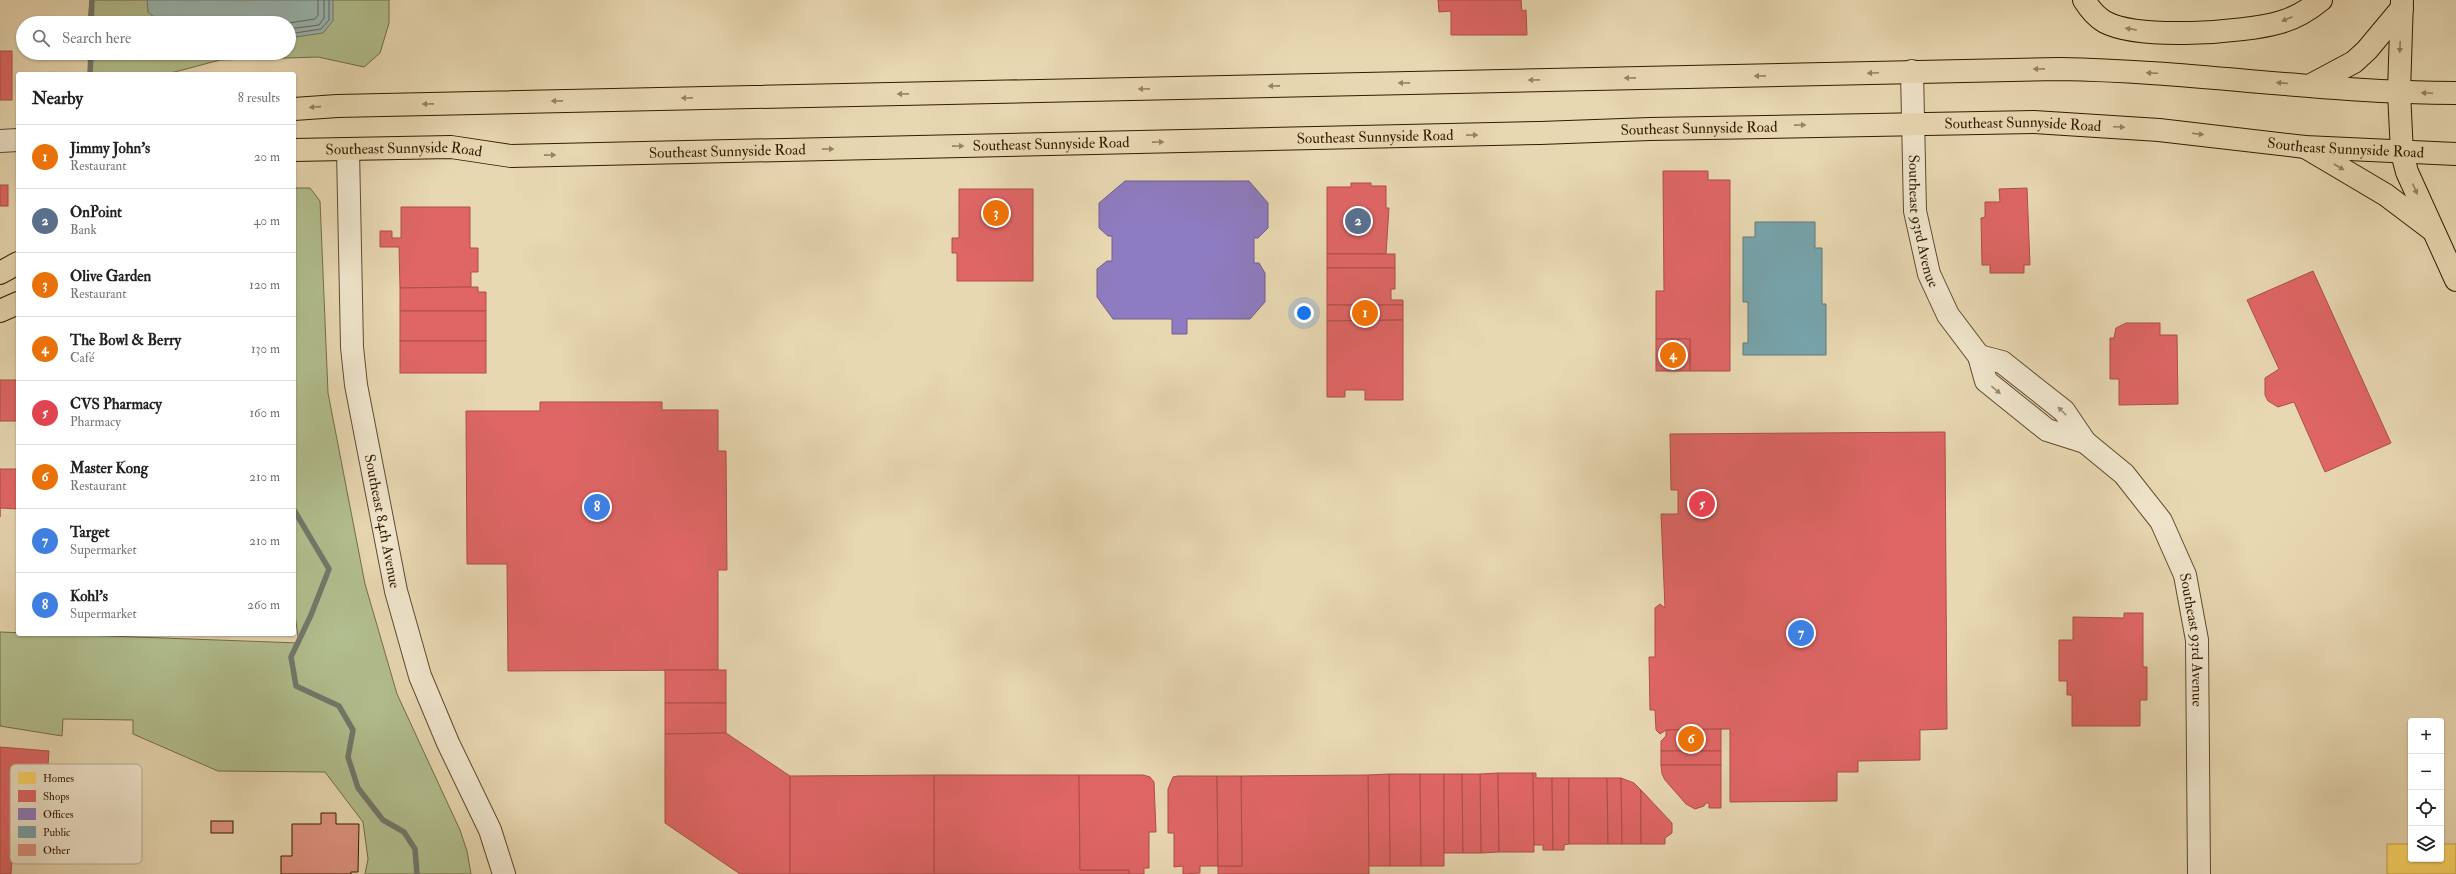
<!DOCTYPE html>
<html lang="en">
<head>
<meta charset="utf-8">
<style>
	body { margin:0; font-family:"IM FELL Double Pica",serif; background:#f6f6f6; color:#202124 }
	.controls { position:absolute; right:12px; bottom:12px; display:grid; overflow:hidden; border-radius:4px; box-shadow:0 1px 3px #0004 }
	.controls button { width:36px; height:36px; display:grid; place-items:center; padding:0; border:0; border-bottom:1px solid #e0e0e0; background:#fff; color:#202124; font:20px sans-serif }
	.you { position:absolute; left:1304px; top:313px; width:14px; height:14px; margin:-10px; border:3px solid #fff; border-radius:50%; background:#1a73e8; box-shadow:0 0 0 6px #1a73e833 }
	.badge { display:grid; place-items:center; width:26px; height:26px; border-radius:50%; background:#7c3aed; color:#fff; font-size:13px; font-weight:700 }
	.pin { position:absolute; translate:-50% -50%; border:2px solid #fff; box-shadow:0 1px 4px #0006 }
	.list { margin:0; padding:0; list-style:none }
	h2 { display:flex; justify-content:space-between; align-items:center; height:52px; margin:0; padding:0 16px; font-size:17px }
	h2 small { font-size:13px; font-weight:400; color:#757577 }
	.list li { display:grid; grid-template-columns:26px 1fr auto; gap:12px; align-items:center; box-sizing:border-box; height:64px; padding:0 16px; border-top:1px solid #e0e0e0 }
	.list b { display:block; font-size:15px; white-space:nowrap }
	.list p { margin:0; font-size:13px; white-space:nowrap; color:#757577 }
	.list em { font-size:13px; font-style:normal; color:#757577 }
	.icon { flex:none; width:22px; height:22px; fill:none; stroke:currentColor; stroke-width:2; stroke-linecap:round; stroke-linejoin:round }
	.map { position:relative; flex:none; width:2456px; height:874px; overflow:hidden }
	.search { position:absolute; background:#fff; box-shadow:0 1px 3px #0004; left:16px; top:16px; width:280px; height:44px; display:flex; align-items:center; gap:10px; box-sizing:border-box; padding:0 14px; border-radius:22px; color:#757577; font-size:15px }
	.panel { position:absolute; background:#fff; box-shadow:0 1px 3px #0004; left:16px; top:72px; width:280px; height:564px; border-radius:4px }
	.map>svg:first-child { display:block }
	.green { fill:#b2bf8f; stroke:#736c48 }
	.water { fill:#99b8b4; stroke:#71796c }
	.homes { fill:#ffd966; stroke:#c2a047 }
	.shops { fill:#e06666; stroke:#ac4f47 }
	.offices { fill:#8e7cc3; stroke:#735f88 }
	.public { fill:#76a5af; stroke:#627b7a }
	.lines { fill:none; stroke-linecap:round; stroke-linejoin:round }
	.shore { stroke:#66695a; stroke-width:1 }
	.stream { stroke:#71796c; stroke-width:5.5 }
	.building { fill:#e09482; stroke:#341a00 }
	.minor-casing { stroke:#614a2c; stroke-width:24 }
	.major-casing { stroke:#341a00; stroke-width:24 }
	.highway-casing { stroke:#341a00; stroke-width:24 }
	.minor { stroke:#f0e6cd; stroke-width:22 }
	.major { stroke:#e8d8b2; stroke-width:22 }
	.highway { stroke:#e8d8b2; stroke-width:22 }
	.oneway { fill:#978262 }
	.oneway2 { fill:#9b8a71 }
	.labels { text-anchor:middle; stroke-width:4; stroke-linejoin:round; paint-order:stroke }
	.street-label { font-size:15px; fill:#341a00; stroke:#f0e6cd }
	.key { fill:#f0e6cd; stroke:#b8a990; stroke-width:1 }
	.key-label { font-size:11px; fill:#341a00 }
</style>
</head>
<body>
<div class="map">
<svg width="2456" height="874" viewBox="0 0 2456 874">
	<rect width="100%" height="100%" fill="#e8d8b2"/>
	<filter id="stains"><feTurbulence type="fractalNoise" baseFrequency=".005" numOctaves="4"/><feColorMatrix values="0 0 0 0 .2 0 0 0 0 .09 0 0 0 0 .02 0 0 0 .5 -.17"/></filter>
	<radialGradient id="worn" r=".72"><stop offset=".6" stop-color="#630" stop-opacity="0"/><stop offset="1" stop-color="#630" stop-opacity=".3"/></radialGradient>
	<g class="green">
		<polygon points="90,0 389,0 389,23 380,53 364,67 318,57 220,60 167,74 92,74 86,53 289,53 289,23 88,23"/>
		<polygon points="294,188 310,188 320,201 328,393 365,584 397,694 460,830 467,851 471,874 365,874 368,859 363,822 325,772 218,771 133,734 133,720 63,719 62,736 0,726 0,632 299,643 294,608"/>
	</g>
	<polygon class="water" points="147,0 333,0 333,21 323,33 289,38 289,23 161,23 148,12"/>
	<polygon class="homes" points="2387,844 2411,844 2411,859 2441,859 2441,844 2456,844 2456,874 2387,874"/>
	<g class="shops">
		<polygon points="1438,0 1521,0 1522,11 1526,10 1527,35 1451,35 1451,11 1439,12"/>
		<rect x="0" y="51" width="12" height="49"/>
		<polygon points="1663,171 1708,171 1708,180 1730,180 1730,371 1690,371 1690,339 1656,339 1656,291 1664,291"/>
		<polygon points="1351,183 1371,183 1371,186 1386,186 1386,208 1389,208 1386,254 1327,254 1327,187 1351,187"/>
		<rect x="0" y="185" width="8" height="21"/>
		<polygon points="2027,188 2030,265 2024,265 2024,273 1990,273 1990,265 1982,265 1981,218 1985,217 1985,202 2000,202 1999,189"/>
		<polygon points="959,189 1033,189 1033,281 957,281 957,253 952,253 952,238 959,238"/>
		<polygon points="401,207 470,207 470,248 478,248 478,272 471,272 471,287 400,288 399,247 380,247 380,231 392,231 392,238 401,238"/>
		<rect x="1327" y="254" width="68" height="14"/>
		<polygon points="1327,268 1395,268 1395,289 1391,289 1391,300 1403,300 1403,305 1327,305"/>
		<polygon points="2313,271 2391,443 2325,472 2294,402 2278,407 2268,401 2265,395 2265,378 2279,369 2247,300"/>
		<polygon points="471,287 478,287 478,292 486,292 486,311 400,311 400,288"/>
		<polygon points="1327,305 1403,305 1403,320 1327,321"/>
		<rect x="400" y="311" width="86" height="30"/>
		<polygon points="1403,320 1403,400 1365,400 1365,390 1345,390 1345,397 1327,397 1327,321"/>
		<polygon points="2126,323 2160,323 2160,335 2177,335 2178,404 2119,405 2119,379 2110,379 2110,338 2114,338 2116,328"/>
		<rect x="1656" y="339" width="34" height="32"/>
		<rect x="400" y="341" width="86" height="32"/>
		<rect x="0" y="380" width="18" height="41"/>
		<polygon points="540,402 662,402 662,410 718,410 718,451 726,451 727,570 718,570 718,670 508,671 507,564 467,564 466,411 540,411"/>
		<polygon points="1945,432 1947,729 1920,730 1920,760 1858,761 1858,772 1837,772 1837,801 1730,802 1730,729 1666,730 1660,734 1656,730 1655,710 1650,710 1649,657 1655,657 1655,608 1660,604 1665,608 1661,514 1678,514 1678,490 1671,490 1670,434"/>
		<polygon points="0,469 18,469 18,509 0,508 0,517"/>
		<polygon points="2124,613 2143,613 2143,667 2147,667 2147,700 2140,700 2140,726 2072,726 2072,695 2067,695 2067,681 2059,681 2059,640 2073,640 2073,617 2124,618"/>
		<rect x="665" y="670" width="61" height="33"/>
		<polygon points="665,703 726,703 726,733 665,734"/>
		<polygon points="1721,729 1721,751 1661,751 1661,741 1666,736 1666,730"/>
		<polygon points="726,733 790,776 790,874 740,874 665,823 665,734"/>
		<polygon points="0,747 49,751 44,821 15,819 11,874 0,874"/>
		<rect x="1661" y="751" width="60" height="14"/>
		<polygon points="1661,765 1721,765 1721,808 1709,808 1709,803 1706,803 1704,806 1695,809 1686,804 1665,780 1662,774"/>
		<polygon points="1498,773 1499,852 1481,853 1480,774"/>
		<polygon points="1498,773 1533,773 1534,852 1499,852"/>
		<polygon points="1533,773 1536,773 1536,778 1552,778 1553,850 1543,850 1543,845 1534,845"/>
		<polygon points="1389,774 1420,774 1421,866 1390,866"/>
		<polygon points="1389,774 1390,866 1369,866 1368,775"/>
		<polygon points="1420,774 1444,774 1444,866 1421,866"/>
		<polygon points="1444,774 1462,774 1463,853 1444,853"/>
		<polygon points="1462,774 1480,774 1481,853 1463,853"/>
		<polygon points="934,775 1079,775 1080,870 1129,870 1129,874 934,874"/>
		<polygon points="934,775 934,874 790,874 790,776"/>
		<polygon points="1079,775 1143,775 1150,777 1154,782 1156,832 1149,832 1149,868 1144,868 1144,874 1129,874 1129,870 1080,870"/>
		<polygon points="1368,775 1369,874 1218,874 1218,866 1242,866 1241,776"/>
		<polygon points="1178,776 1217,776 1218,866 1200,866 1200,873 1183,874 1183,866 1174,867 1174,833 1168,833 1168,789 1173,777"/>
		<polygon points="1217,776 1241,776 1242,866 1218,866"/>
		<polygon points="1552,778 1569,778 1569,844 1564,845 1564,850 1553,850"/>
		<polygon points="1569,778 1607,778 1608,844 1569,844"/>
		<polygon points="1607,778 1621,778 1622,844 1608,844"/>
		<polygon points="1621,778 1634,783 1641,790 1641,844 1622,844"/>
		<polygon points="1641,790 1672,823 1672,833 1665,838 1665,844 1641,844"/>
	</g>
	<polygon class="offices" points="1125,181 1249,181 1268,203 1268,228 1258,238 1254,238 1254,263 1259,263 1265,273 1265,302 1250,319 1187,319 1187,334 1172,334 1172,319 1113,319 1097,297 1097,269 1107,261 1112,261 1112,236 1108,236 1099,228 1099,203"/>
	<polygon class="public" points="1755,222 1815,222 1815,248 1822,248 1822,304 1826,304 1826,355 1743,355 1743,343 1748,343 1748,302 1743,302 1743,237 1755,237"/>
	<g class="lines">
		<g class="shore">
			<polyline points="289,23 315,19 318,15 318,0"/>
			<polyline points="289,29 319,25 324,18 324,0"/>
			<polyline points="289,34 321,29 329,20 329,0"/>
		</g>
		<g class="stream">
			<polyline points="91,23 92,0"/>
			<polyline points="90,74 91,53"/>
			<polyline points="294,510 329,569 311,615 291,657 296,686 339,706 353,730 348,757 358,788 383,820 404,832 415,849 417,874"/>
		</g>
	</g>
	<g class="building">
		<polygon points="321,813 336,813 336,824 359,824 358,872 351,872 351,874 281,874 281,856 292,856 292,824 321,824"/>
		<rect x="211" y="821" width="22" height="12"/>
	</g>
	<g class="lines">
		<g class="minor-casing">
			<g id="minor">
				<path id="s1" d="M1912,71L1915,211L1929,274L1948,315L1979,356L1986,381L2047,430L2085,442L2124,474L2161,521L2185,575L2197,640L2199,874"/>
				<polyline points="0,141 18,140"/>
				<path id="s2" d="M348,150L352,347L356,385L396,591L420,676L448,743L490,830L504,874"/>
				<polyline points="1979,356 2002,362 2064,411 2085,442"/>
			</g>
		</g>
		<g class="major-casing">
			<g id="major">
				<path d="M294,109L337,106L2060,69C2192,71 2324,93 2456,93"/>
				<path id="s3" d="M294,150L451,147L511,156L1540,133L1650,129L2034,122L2159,130L2305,147L2456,154"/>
				<polyline points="0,273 18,263"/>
				<polyline points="0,311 18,303"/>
			</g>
		</g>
		<g class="highway-casing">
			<g id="highway">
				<path d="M2084,0C2089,8 2096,17 2105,22C2139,40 2244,33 2281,22C2295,18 2310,9 2321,0"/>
				<polyline points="2402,0 2399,92 2402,153 2407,172 2456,280"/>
				<polyline points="2311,85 2354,62 2367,50 2402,8"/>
				<polyline points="2305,147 2386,195 2431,229"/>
			</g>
		</g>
		<use href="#minor" class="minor"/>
		<use href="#major" class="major"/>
		<use href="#highway" class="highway"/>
	</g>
	<defs><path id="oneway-solid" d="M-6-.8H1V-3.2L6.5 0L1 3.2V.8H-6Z"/></defs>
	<g class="oneway">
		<use href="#oneway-solid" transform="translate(2287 19) rotate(157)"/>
		<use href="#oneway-solid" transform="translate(2131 29) rotate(-171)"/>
		<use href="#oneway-solid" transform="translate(2400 47) rotate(92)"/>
		<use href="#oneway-solid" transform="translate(2039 69) rotate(179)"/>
		<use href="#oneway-solid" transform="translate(1873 73) rotate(178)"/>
		<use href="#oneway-solid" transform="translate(2152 73) rotate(-177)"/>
		<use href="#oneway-solid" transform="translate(1760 76) rotate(179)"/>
		<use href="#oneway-solid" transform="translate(1630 78) rotate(179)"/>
		<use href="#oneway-solid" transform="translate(1534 80) rotate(179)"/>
		<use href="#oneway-solid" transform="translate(1404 83) rotate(179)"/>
		<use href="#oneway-solid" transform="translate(2282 83) rotate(-175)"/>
		<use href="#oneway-solid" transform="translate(1274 86) rotate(179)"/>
		<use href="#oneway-solid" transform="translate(1144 89) rotate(179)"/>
		<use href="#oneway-solid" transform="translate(2427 93) rotate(-178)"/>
		<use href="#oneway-solid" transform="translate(903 94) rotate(179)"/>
		<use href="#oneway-solid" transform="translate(687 98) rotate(179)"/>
		<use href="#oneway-solid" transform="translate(557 101) rotate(179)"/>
		<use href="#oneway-solid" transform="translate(428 104) rotate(179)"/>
		<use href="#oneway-solid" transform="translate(315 107) rotate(176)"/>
		<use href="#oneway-solid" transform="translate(1800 125) rotate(-1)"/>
		<use href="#oneway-solid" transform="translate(2119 127) rotate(3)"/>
		<use href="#oneway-solid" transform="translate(2198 134) rotate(7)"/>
		<use href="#oneway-solid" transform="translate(1472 135) rotate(-1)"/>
		<use href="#oneway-solid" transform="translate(1158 142) rotate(-1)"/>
		<use href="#oneway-solid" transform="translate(958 146) rotate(-1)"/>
		<use href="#oneway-solid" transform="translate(828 149) rotate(-1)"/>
		<use href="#oneway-solid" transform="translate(550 155) rotate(-1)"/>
		<use href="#oneway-solid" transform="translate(2339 167) rotate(30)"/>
		<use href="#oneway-solid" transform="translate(2415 189) rotate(66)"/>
	</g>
	<g class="oneway2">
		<use href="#oneway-solid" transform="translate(1996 390) rotate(40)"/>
		<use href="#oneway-solid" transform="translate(2062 411) rotate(-135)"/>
	</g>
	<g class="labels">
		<g class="street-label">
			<text dy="5" stroke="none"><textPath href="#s3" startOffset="1730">Southeast Sunnyside Road</textPath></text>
			<text dy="5" stroke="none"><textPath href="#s3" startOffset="1406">Southeast Sunnyside Road</textPath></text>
			<text dy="5" stroke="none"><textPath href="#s3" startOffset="1082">Southeast Sunnyside Road</textPath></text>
			<text dy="5" stroke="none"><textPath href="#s3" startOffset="758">Southeast Sunnyside Road</textPath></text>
			<text dy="5" stroke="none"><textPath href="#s3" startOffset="2054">Southeast Sunnyside Road</textPath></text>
			<text dy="5" stroke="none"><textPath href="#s3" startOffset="110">Southeast Sunnyside Road</textPath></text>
			<text dy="5" stroke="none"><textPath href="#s3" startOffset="434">Southeast Sunnyside Road</textPath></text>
			<text dy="5" stroke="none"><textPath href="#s1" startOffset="151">Southeast 93rd Avenue</textPath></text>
			<text dy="5" stroke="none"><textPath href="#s2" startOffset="374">Southeast 84th Avenue</textPath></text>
			<text dy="5" stroke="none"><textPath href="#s1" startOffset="680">Southeast 93rd Avenue</textPath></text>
		</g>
	</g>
	<rect x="10" y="764" width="132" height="100" rx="6" class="key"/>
	<rect x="18" y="772" width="18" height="12" fill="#ffd966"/>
	<rect x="18" y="790" width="18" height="12" fill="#e06666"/>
	<rect x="18" y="808" width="18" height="12" fill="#8e7cc3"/>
	<rect x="18" y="826" width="18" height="12" fill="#76a5af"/>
	<rect x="18" y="844" width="18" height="12" fill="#e09482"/>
	<g class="key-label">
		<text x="43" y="782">Homes</text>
		<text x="43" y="800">Shops</text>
		<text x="43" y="818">Offices</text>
		<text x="43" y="836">Public</text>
		<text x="43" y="854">Other</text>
	</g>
	<rect width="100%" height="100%" filter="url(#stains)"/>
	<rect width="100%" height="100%" fill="url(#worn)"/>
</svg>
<div class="controls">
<button>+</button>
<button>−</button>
<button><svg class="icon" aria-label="locate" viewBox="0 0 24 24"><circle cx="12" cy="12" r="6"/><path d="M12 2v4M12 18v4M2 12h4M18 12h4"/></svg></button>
<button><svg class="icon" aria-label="layers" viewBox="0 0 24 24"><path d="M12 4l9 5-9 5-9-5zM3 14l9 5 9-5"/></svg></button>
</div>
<div class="you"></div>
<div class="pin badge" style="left:1365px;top:313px;background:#e8710a">1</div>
<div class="pin badge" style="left:1358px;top:221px;background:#5c6f8a">2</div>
<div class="pin badge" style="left:996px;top:213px;background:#e8710a">3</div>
<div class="pin badge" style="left:1673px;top:355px;background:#e8710a">4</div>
<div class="pin badge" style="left:1702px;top:504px;background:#e0444e">5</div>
<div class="pin badge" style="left:1691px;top:739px;background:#e8710a">6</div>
<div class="pin badge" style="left:1801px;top:633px;background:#3f7fe0">7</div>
<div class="pin badge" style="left:597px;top:507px;background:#3f7fe0">8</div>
<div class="search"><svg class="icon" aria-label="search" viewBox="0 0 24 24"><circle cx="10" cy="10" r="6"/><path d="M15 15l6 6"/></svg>Search here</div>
<section class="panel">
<h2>Nearby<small>8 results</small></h2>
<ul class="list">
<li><span class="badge" style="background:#e8710a">1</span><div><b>Jimmy John's</b><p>Restaurant</p></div><em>20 m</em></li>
<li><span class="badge" style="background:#5c6f8a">2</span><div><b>OnPoint</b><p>Bank</p></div><em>40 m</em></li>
<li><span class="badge" style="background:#e8710a">3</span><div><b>Olive Garden</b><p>Restaurant</p></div><em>120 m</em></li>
<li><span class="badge" style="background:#e8710a">4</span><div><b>The Bowl &amp; Berry</b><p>Café</p></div><em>130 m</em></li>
<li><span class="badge" style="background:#e0444e">5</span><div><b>CVS Pharmacy</b><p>Pharmacy</p></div><em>160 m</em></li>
<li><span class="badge" style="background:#e8710a">6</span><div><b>Master Kong</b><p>Restaurant</p></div><em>210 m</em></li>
<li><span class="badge" style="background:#3f7fe0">7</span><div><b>Target</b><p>Supermarket</p></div><em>210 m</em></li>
<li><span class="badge" style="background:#3f7fe0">8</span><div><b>Kohl's</b><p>Supermarket</p></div><em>260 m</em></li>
</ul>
</section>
</div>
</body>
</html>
